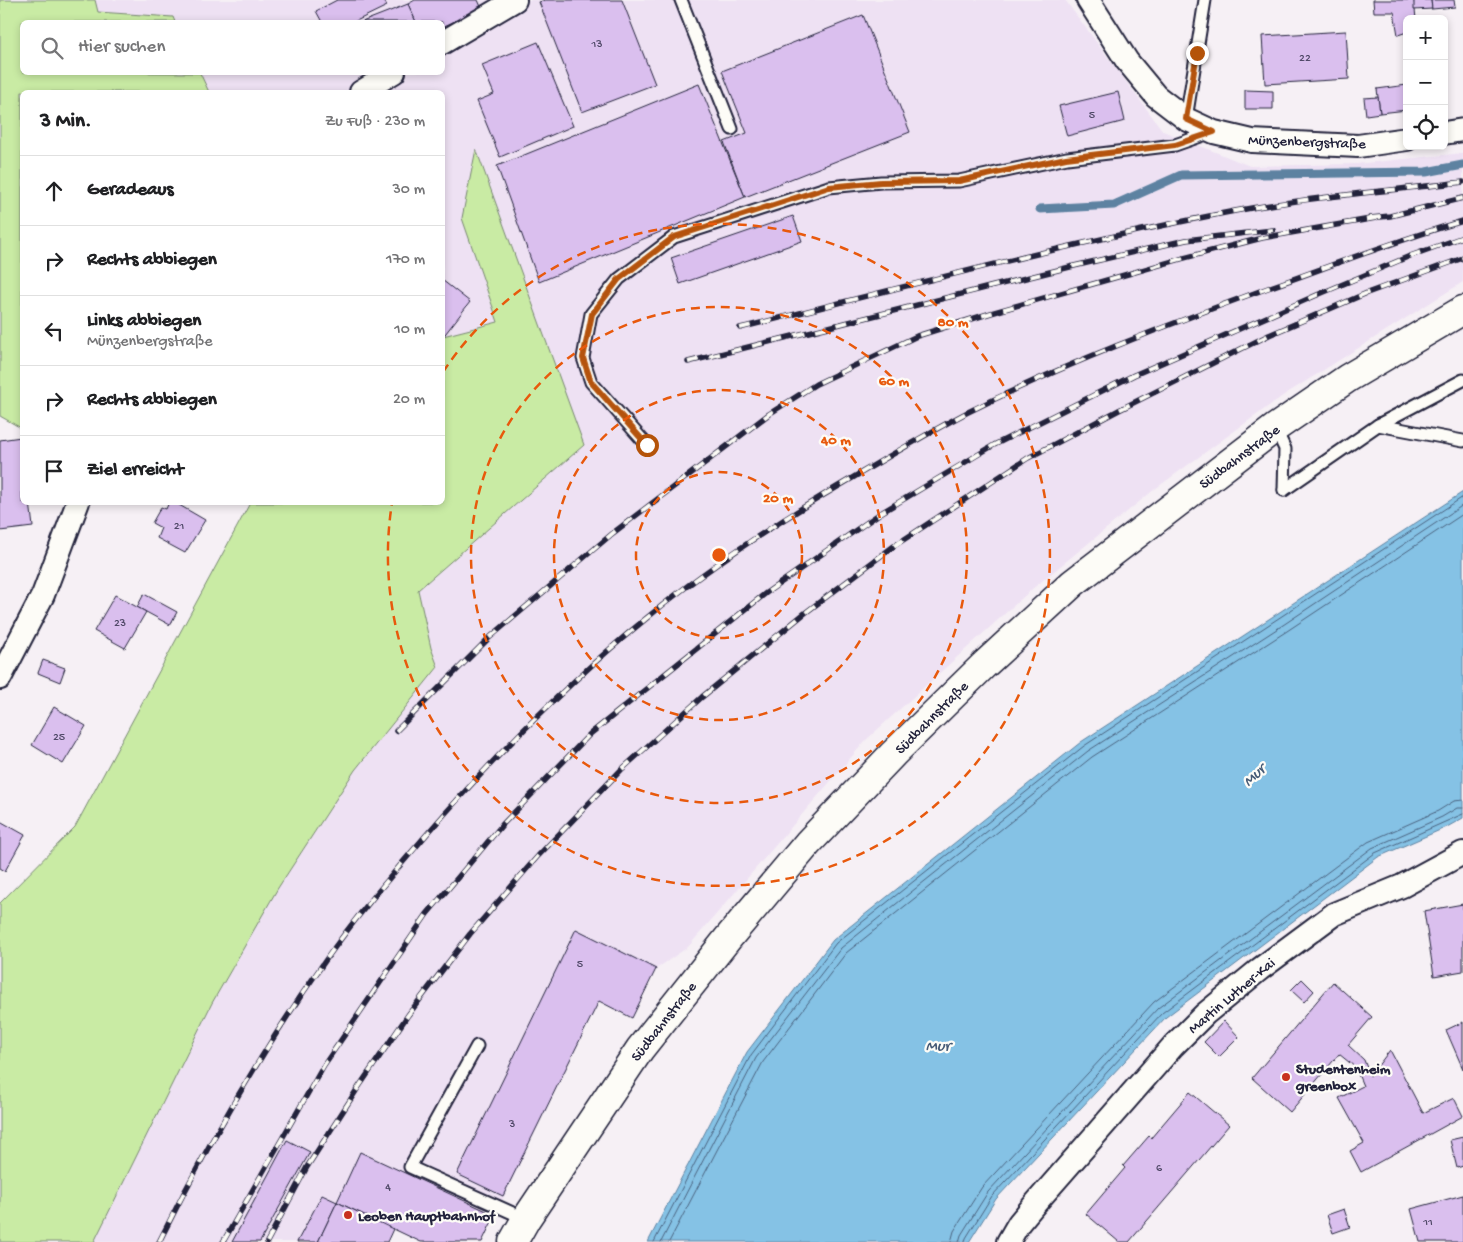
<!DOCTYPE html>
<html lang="de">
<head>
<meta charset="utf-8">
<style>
	body { margin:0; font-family:"Gochi Hand",sans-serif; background:#f6f6f6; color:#202124 }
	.controls { position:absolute; right:15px; top:15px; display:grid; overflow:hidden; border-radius:8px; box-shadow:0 2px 8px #0003 }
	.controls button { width:45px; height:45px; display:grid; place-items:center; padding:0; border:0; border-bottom:1px solid #e0e0e0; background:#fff; color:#202124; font:25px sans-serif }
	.stop { position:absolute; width:15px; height:15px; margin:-11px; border:4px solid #b45309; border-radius:50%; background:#fff }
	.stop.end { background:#b45309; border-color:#fff; box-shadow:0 1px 5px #0008 }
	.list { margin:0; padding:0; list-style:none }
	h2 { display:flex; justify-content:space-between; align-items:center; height:65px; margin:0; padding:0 20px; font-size:21px }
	h2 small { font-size:16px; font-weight:400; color:#757577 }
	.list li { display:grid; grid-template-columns:32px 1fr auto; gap:15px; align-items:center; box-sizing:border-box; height:70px; padding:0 20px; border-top:1px solid #e0e0e0 }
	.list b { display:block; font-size:19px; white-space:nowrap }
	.list p { margin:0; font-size:16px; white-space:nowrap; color:#757577 }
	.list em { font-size:16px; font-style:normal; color:#757577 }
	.icon { flex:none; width:28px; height:28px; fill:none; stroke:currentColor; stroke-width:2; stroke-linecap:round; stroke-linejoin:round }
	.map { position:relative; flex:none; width:1463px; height:1242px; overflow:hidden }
	.search { position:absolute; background:#fff; box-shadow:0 2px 8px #0003; left:20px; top:20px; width:425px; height:55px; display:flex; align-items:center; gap:12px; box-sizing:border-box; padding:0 18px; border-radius:8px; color:#757577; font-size:19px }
	.panel { position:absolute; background:#fff; box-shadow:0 2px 8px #0003; left:20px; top:90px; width:425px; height:415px; border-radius:8px }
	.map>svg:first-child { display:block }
	.built { fill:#eee1f3 }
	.green { fill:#c9eba4; stroke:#768670 }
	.water { fill:#85c2e5; stroke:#5d82a1 }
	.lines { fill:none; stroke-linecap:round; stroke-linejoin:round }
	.shore { stroke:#4a627f; stroke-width:1 }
	.stream { stroke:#5d82a1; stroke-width:9 }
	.building { fill:#dabfee; stroke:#22223b }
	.service-casing { stroke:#22223b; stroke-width:15 }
	.minor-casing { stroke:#22223b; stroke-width:26 }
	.secondary-casing { stroke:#22223b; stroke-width:31 }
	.service { stroke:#fdfcf7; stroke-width:11 }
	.minor { stroke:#fdfcf7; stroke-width:22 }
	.secondary { stroke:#fdfcf7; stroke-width:28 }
	.rail-casing { stroke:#22223b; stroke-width:5.5 }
	.rail { stroke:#fdfcf7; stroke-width:4; stroke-dasharray:11; stroke-linecap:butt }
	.route { stroke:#b45309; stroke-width:6 }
	.ring { fill:none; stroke:#e8590c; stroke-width:2.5; stroke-dasharray:9 6 }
	.poi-dot { fill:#c8321e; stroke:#fdfcf7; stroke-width:2 }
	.labels { text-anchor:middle; stroke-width:4.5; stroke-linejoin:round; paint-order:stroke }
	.number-label { font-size:12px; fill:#504968 }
	.street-label { font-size:15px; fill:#22223b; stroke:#fdfcf7 }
	.poi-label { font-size:15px; font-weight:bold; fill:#22223b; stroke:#fdfcf7; text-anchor:start }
	.water-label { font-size:16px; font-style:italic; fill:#455a76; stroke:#fdfcf7 }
	.centre { fill:#e8590c; stroke:#fdfcf7; stroke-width:2.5 }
	.ring-label { font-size:15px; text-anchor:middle; font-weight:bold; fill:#e8590c; stroke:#fdfcf7; stroke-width:4.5; stroke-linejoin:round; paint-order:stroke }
</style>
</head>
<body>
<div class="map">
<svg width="1463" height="1242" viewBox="0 0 1463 1242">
	<rect width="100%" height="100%" fill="#f6f0f5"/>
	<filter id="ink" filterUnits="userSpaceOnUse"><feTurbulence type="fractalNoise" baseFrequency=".02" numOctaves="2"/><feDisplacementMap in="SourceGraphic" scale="10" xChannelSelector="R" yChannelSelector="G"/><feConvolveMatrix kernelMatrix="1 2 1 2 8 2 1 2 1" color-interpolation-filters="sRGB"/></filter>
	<g filter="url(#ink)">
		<polygon class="built" points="95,0 1065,0 1163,131 1250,166 1356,164 1463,153 1463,282 1284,395 1155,489 1031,590 866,740 688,947 656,969 632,1018 599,1001 482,1242 421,1242 393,1229 387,1242 94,1242 212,1003 278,888 355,770 438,667 431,648 418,590 584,445 462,218 498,322 443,336 442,92 209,92 200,73 442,72 442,22 175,22 173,17 97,12"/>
		<g class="green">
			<polygon points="0,0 95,0 98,12 173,17 175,22 22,22 22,72 200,73 209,92 22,92 22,427 21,428 0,416"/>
			<polygon points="476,149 584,445 418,590 431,648 438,667 355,770 278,888 212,1003 94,1242 0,1242 0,903 75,827 250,503 442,502 443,336 498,322 462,218"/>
		</g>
		<polygon class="water" points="1463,492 1463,818 1447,827 1378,857 1166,1017 996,1199 969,1242 648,1242 747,1052 833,940 1081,742"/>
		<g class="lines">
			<g class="shore">
				<polyline points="654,1242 751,1055 836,943 1084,746 1463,497"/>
				<polyline points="661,1242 756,1058 841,948 1088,751 1283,625 1463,505"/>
				<polyline points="669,1242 763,1062 846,953 1092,757 1287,631 1463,514"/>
				<polyline points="951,1242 954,1231 982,1187 1154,1002 1368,842 1438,811 1454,801 1463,800"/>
				<polyline points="959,1242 961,1235 988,1192 1158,1008 1372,848 1442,817 1457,808 1463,808"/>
				<polyline points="965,1242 966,1238 992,1196 1162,1013 1375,853 1463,814"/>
			</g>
			<polyline class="stream" points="1040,209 1114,205 1181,175 1426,172 1463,165"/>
		</g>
		<g class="building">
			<polygon points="337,0 384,0 387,6 354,22 322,22 316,11"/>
			<polygon points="415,0 478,0 482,9 442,27 442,22 416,22 408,4"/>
			<polygon points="545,0 622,0 655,84 582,112 539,2"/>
			<polygon points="1373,0 1414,0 1416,19 1407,19 1407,32 1398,35 1394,12 1374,12"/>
			<polygon points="1414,0 1431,0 1432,9 1414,10"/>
			<polygon points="1431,0 1454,0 1455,7 1432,9"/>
			<polygon points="408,4 416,22 362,22"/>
			<polygon points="863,15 910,132 745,197 724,142 747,133 722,71"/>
			<polygon points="1346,31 1349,79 1265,84 1262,36"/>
			<polygon points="538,42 573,126 500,157 477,101 494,94 482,65"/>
			<polygon points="699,84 745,197 539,282 497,166"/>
			<polygon points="1407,85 1407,110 1380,113 1377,89"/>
			<polygon points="1245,90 1273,91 1273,109 1245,109"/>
			<polygon points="1118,92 1125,121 1067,136 1059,106"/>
			<polygon points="1378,97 1380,113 1366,115 1364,98"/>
			<polygon points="793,216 802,241 680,284 671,258"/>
			<polygon points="442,280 470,302 442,338"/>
			<polygon points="21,437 22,451 22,502 30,502 33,527 0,531 0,440"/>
			<polygon points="169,502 174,502 205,520 185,553 157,538 161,528 152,523 161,507 166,509"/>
			<polygon points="144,594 177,612 170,625 137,607"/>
			<polygon points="115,595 146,612 125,648 94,631"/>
			<polygon points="43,660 65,668 60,682 38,673"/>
			<polygon points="54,707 86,726 63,764 32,745"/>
			<polygon points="0,821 25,835 5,871 0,868"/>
			<polygon points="1463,904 1463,971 1434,976 1424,911"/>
			<polygon points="576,929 656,969 632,1018 599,1001 503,1196 457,1174"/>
			<polygon points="1302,979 1314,991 1304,1002 1291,990"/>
			<polygon points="1333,982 1372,1017 1348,1045 1364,1060 1370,1076 1390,1050 1423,1113 1454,1098 1463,1116 1361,1172 1350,1151 1364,1143 1339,1098 1363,1086 1355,1067 1339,1054 1290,1112 1252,1078"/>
			<polygon points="1224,1021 1239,1037 1219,1057 1204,1042"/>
			<polygon points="1463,1022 1463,1069 1446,1030"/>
			<polygon points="1190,1092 1229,1125 1129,1242 1119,1242 1086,1214 1125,1168 1123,1166 1149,1136 1151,1138"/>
			<polygon points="1463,1137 1463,1166 1457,1168 1450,1140"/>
			<polygon points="287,1140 310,1152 260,1242 232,1242"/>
			<polygon points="360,1152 495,1215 482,1242 421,1242 337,1202"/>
			<polygon points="322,1195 337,1202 318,1242 297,1242"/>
			<polygon points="1463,1195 1463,1242 1420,1242 1411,1209"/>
			<polygon points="337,1202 393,1229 387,1242 318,1242"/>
			<polygon points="1344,1209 1350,1227 1333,1233 1327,1215"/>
		</g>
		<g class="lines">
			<g class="service-casing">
				<g id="service">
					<polyline points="681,0 732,129"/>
					<polyline points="1186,119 1205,0"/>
					<polyline points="1378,425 1463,380"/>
					<polyline points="1275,428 1285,449 1284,490"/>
					<polyline points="647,445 591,382 583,358 591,314 619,279 674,237 829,187 881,182 959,181 1067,158 1175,145 1212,132"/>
					<polyline points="1284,490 1378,425 1463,441"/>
					<polyline points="477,1046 410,1167 526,1219"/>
				</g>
			</g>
			<g class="minor-casing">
				<g id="minor">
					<polyline points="1088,0 1127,61 1156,96 1186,119 1214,132 1252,141 1358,146 1407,139"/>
					<polyline points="442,43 515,0"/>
					<polyline points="361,92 394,72"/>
					<polyline points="1444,133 1463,130"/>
					<polyline points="0,678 43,595 78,502"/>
					<polyline points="1008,1242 1019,1223 1034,1205 1173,1046 1205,1014 1260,969 1334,914 1402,886 1463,853"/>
				</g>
			</g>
			<g class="secondary-casing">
				<polyline id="secondary" points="513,1242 526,1219 640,1049 729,937 808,843 893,754 984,665 1073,583 1275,428 1348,378 1463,310"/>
			</g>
			<use href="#service" class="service"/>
			<use href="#minor" class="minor"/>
			<use href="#secondary" class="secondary"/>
			<g class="rail-casing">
				<g id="rail">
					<polyline points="1370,218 1390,216 1463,198"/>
					<path d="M740,328C904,287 1068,243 1235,211C1310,197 1387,191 1463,182"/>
					<polyline points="688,362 1074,266 1186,240 1273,230"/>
					<polyline points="396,731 488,639 613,533 769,414 816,384 917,336 991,313 1184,258 1262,238 1376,218"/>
					<path d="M159,1242C207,1145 262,1050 325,961C356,916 392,875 427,834C495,756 568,682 648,617C712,564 782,519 854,477C891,455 928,433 966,413C1062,365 1167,325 1268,288C1333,265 1397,240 1463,221"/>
					<polyline points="223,1242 324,1065 427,914 502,825 590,734 766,593 879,514 994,445 1134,375 1317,295 1410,256 1463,237"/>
					<polyline points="267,1242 307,1167 356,1091 408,1015 470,934 538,856 621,770 702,697 805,613 894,546 1028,458 1119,410 1269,335 1367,293 1463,258"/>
				</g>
			</g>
			<use href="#rail" class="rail"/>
		</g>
	</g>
	<g class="lines" filter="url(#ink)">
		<polyline class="route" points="647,445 591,382 583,358 592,314 619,279 674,237 829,187 881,182 959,181 1066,158 1175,145 1214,132 1186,119 1197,53"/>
	</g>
	<g class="ring">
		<circle cx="719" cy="555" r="83"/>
		<circle cx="719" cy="555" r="165"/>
		<circle cx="719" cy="555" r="248"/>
		<path d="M443 372A331 331 0 1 1 392 503"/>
	</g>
	<g class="poi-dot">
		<circle cx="1286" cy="1077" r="5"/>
		<circle cx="348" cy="1215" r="5"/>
	</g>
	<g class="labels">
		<g class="number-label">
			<text x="597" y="47">13</text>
			<text x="1305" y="61">22</text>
			<text x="1092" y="118">5</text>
			<text x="179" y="529">21</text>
			<text x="120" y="626">23</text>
			<text x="59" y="740">25</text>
			<text x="580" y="967">5</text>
			<text x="512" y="1127">3</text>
			<text x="1159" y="1171">6</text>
			<text x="388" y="1190">4</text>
			<text x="1428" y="1225">11</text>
		</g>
		<g class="street-label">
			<text transform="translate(1307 141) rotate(2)" y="5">Münzenbergstraße</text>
			<text transform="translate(1239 456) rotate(-37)" y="5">Südbahnstraße</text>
			<text transform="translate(931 717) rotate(-45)" y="5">Südbahnstraße</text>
			<text transform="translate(1231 995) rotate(-40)" y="5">Martin Luther-Kai</text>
			<text transform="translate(663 1021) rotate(-52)" y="5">Südbahnstraße</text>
		</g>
		<g class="poi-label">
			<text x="1296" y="1073">Studentenheim<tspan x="1296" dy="17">greenbox</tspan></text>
			<text x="358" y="1220">Leoben Hauptbahnhof</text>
		</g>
		<g class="water-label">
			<text transform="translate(1253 774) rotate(-43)" y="6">Mur</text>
			<text x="938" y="1050">Mur</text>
		</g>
	</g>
	<circle cx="719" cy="555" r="8" class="centre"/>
	<g class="ring-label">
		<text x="953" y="326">80 m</text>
		<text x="894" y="385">60 m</text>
		<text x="836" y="444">40 m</text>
		<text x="778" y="502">20 m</text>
	</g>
</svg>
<div class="controls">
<button>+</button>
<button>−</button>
<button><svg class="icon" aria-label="locate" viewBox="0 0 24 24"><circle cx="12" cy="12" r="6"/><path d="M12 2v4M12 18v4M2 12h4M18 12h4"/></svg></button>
</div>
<div class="stop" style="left:647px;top:445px"></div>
<div class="stop end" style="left:1197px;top:53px"></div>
<div class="search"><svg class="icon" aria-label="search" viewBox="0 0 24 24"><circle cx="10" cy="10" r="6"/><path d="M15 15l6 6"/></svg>Hier suchen</div>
<section class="panel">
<h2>3 Min.<small>Zu Fuß · 230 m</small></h2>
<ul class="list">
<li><svg class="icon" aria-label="ahead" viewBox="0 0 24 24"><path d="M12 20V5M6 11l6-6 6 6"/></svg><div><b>Geradeaus</b></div><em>30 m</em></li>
<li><svg class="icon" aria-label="right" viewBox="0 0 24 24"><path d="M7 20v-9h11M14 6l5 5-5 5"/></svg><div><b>Rechts abbiegen</b></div><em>170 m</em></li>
<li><svg class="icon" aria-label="left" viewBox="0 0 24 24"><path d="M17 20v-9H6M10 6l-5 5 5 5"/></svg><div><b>Links abbiegen</b><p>Münzenbergstraße</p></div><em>10 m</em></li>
<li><svg class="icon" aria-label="right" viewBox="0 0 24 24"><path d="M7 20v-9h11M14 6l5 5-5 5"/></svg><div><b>Rechts abbiegen</b></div><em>20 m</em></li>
<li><svg class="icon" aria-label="arrive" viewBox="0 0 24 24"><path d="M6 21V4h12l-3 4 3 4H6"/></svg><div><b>Ziel erreicht</b></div></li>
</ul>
</section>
</div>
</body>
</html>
